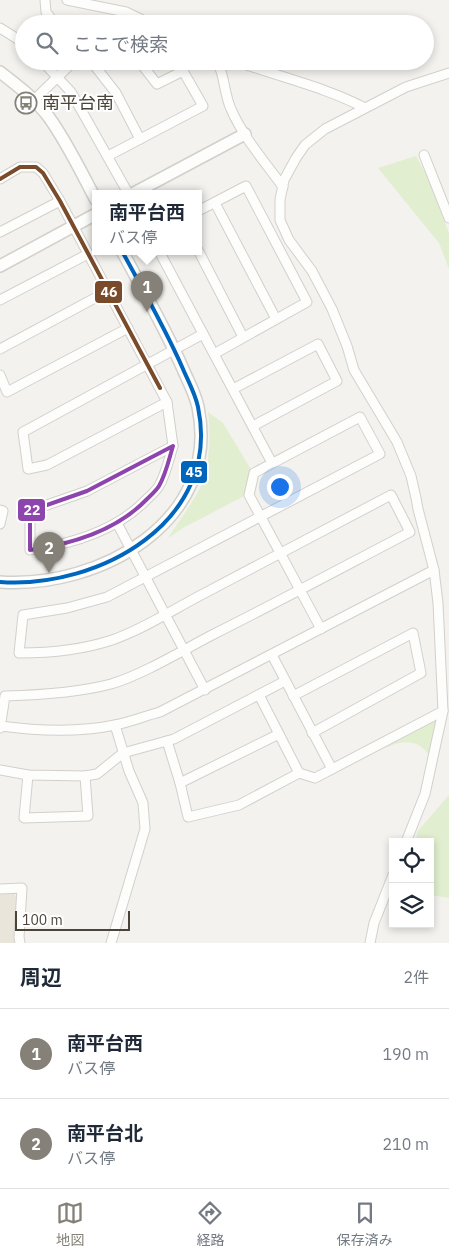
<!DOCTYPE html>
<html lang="ja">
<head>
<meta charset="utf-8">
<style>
	body { margin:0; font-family:"IBM Plex Sans","Noto Sans JP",sans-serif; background:#f6f6f7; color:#1f2937 }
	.controls { position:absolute; right:15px; bottom:15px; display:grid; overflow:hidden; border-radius:0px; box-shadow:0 2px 8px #0003 }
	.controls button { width:45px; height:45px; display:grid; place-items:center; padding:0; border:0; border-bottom:1px solid #e0e1e3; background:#fff; color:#1f2937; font:25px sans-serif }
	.scale { position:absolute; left:15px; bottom:12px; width:115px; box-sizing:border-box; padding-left:5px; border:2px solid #4b4439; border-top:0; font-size:14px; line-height:18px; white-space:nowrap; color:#4b4439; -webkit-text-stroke:4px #fff; paint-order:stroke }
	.you { position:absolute; left:279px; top:486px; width:18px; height:18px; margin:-12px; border:4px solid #fff; border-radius:50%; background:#1a73e8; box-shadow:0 0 0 8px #1a73e833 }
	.badge { display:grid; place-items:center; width:32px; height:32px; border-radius:50%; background:#868178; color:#fff; font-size:16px; font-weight:700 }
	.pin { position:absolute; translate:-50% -41px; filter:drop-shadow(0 1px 2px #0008) }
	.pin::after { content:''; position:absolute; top:26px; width:18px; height:15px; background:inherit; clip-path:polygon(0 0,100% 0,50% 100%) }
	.popup { position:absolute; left:92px; top:190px; width:110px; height:65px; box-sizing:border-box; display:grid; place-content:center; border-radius:0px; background:#fff; filter:drop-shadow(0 1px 4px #0005); font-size:16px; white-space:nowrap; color:#747a83 }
	.popup b { font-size:19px; color:#1f2937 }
	.popup::after { content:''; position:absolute; left:50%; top:100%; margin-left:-10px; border:10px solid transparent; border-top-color:#fff }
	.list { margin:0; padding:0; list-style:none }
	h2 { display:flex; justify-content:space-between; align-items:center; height:65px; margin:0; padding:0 20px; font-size:21px }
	h2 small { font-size:16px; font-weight:400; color:#747a83 }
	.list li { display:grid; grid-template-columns:32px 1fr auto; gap:15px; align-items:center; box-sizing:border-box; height:90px; padding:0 20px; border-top:1px solid #e0e1e3 }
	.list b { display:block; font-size:19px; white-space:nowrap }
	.list p { margin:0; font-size:16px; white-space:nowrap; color:#747a83 }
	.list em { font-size:16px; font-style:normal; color:#747a83 }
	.icon { flex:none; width:28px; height:28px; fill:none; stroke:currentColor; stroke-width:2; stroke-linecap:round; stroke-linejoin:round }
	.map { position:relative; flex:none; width:449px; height:943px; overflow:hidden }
	.search { position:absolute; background:#fff; box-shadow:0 2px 8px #0003; left:15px; right:15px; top:15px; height:55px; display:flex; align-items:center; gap:12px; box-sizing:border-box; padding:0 18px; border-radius:28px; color:#747a83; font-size:19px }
	.sheet { height:245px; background:#fff }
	nav { display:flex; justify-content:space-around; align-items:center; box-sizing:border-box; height:70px; border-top:1px solid #e0e1e3; background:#fff; font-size:14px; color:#747a83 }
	nav a { display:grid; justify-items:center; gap:2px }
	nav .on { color:#868178 }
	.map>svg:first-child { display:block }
	.education { fill:#eae5da }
	.green { fill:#e1eecf }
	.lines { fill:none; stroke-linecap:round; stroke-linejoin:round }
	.minor-casing { stroke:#d2d0cb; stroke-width:11 }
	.tertiary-casing { stroke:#d2d0cb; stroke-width:14 }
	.minor { stroke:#fdfdfc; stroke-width:9 }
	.tertiary { stroke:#fdfdfc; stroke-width:11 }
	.bus-1-casing { stroke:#fff; stroke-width:8 }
	.bus-2-casing { stroke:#fff; stroke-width:8 }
	.bus-3-casing { stroke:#fff; stroke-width:8 }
	.bus-1 { stroke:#0065bd; stroke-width:4 }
	.bus-2 { stroke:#7a4b2a; stroke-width:4 }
	.bus-3 { stroke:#8e44ad; stroke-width:4 }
	.labels { text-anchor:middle; stroke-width:4; stroke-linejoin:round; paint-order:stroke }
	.poi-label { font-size:18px; fill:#4b4439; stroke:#fff; text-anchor:start }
	.line-badge { stroke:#fff; stroke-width:2 }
	.badge-label { font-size:14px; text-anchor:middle; font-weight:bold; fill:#fff }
</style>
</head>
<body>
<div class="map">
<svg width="449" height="943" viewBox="0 0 449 943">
	<rect width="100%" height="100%" fill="#f4f2ee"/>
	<polygon class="education" points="0,893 14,893 17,899 15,943 0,943"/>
	<g class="green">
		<polygon points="416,156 427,176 449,233 449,269 439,243 378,168"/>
		<path d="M208,412L223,423L252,471L246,495L183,528L168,538C178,523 189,508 198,492C210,471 211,436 208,412Z"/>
		<path d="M441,714L430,757C417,735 397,742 378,751Z"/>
		<polygon points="449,795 449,898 430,895 430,842 416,842 417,832"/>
	</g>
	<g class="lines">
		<g class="minor-casing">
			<g id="minor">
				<polyline points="45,0 46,12 55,24"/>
				<polyline points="67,0 126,12 151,24"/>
				<polyline points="0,28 24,43"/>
				<polyline points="42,61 71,92 128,193"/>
				<polyline points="91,61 116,93 140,139"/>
				<path d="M217,61C225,76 224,94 231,109C243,137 265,162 283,187"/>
				<path d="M236,61C279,77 325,87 365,108"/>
				<polyline points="34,100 74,61"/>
				<polyline points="424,155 449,218"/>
				<polyline points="108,156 203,106 183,71 157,84 139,61"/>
				<polyline points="0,179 20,167 36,167 43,173 60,201 167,402 173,446"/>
				<polyline points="215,203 276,319"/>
				<polyline points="198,211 246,186 307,302 214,354"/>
				<polyline points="0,232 60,201"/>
				<polyline points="198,250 243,337"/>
				<polyline points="159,251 272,463"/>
				<polyline points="0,300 88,254"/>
				<polyline points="0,349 108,291"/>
				<polyline points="0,375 7,392 128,328"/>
				<polyline points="233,389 318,344 337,381 253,426"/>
				<polyline points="167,402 47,465 28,469 23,432 203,334"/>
				<path d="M173,446C169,459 166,474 159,486C156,491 150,496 146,500C116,531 72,544 30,550V511L87,491Z"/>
				<polyline points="0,510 3,511 0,524"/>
				<polyline points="117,523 205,690"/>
				<polyline points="272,655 332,769"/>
				<polyline points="259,695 279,734"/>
				<polyline points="293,696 413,633 421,673 312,733"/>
				<path d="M0,726C38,731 77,733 115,725C130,722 145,716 160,712L434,570"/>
				<path d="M0,728L5,696C40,695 77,693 111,684C144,674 183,650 214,634C280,601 345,566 410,532L391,495C328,528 266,561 203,594C174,609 144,629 112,640C82,650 50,653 19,653L23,615L67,608L107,597L380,454L360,417L254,473L249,495L321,629"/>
				<polyline points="167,741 180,783"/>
				<polyline points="0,770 28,775 85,776 97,774 123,753 174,739 285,681"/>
				<polyline points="299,773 279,734 180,783 188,817 239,805 299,773 315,778 443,711"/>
				<polyline points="28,775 24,818 88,816 85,776"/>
				<polyline points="406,842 425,794 443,711 438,603 434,570 418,509 416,498 411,476 397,442 354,370 347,346 332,309 312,271 289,240 280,220 280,200 284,180 296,158 305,145 325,129 406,87 449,73"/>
				<polyline points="0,889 22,888 19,937 20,943"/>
				<polyline points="111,943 145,829 143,803 129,771 115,725"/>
				<polyline points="370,943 374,923 393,875"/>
			</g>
		</g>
		<g class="tertiary-casing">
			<g id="tertiary">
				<path d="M0,72C17,85 35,99 48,116C67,142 81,172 96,200"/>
				<polyline points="134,193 245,134"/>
				<polyline points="0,266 96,214"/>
				<path d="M0,582C99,589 222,521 198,407C195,393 188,381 183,369C165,328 143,290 122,251"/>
			</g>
		</g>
		<use href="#minor" class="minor"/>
		<use href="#tertiary" class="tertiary"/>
		<g class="bus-1-casing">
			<path id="bus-1" d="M0,582C99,589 222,521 198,407C195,393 188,381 183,369C165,328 143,290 122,251"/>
		</g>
		<g class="bus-2-casing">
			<polyline id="bus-2" points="0,179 20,167 36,167 43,173 60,201 160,388"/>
		</g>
		<g class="bus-3-casing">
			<path id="bus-3" d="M173,446C169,459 166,474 159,486C156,491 150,496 146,500C116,531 72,544 30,550V511L87,491Z"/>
		</g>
		<use href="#bus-1" class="bus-1"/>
		<use href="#bus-2" class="bus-2"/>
		<use href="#bus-3" class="bus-3"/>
	</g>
	<defs>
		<g id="bus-ring" transform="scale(1.125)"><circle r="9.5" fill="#fff" stroke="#868178" stroke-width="1.5"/><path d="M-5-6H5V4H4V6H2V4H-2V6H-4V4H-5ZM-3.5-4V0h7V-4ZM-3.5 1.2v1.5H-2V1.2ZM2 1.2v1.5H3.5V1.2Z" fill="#868178"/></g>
	</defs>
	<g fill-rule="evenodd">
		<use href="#bus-ring" x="26" y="103"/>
	</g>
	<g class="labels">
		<g class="poi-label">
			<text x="42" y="109">南平台南</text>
		</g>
	</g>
	<g class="line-badge">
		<rect x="94" y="280" width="29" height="24" rx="5" fill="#7a4b2a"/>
		<rect x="180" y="460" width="28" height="24" rx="5" fill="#0065bd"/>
		<rect x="17" y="498" width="29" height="24" rx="5" fill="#8e44ad"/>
	</g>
	<g class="badge-label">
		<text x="109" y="297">46</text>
		<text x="194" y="477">45</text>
		<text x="32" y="515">22</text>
	</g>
</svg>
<div class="controls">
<button><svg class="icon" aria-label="locate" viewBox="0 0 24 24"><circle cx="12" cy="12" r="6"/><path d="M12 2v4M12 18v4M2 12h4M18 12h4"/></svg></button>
<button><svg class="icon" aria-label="layers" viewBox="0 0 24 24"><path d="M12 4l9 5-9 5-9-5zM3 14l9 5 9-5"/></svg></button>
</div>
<div class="scale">100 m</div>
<div class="you"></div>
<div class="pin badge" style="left:147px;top:312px">1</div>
<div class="popup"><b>南平台西</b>バス停</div>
<div class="pin badge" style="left:49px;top:573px">2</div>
<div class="search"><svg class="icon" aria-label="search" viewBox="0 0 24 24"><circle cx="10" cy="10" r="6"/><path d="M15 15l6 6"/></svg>ここで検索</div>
</div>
<section class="sheet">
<h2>周辺<small>2件</small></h2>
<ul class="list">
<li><span class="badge">1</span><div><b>南平台西</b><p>バス停</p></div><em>190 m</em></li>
<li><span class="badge">2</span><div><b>南平台北</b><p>バス停</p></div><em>210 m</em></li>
</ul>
</section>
<nav>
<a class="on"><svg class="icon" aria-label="map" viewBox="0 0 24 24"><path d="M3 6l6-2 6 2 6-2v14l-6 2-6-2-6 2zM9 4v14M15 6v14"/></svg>地図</a>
<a><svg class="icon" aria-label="directions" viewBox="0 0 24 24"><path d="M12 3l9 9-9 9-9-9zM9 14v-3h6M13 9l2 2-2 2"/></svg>経路</a>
<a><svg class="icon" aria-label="saved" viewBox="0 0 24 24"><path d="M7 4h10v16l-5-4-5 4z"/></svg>保存済み</a>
</nav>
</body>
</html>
